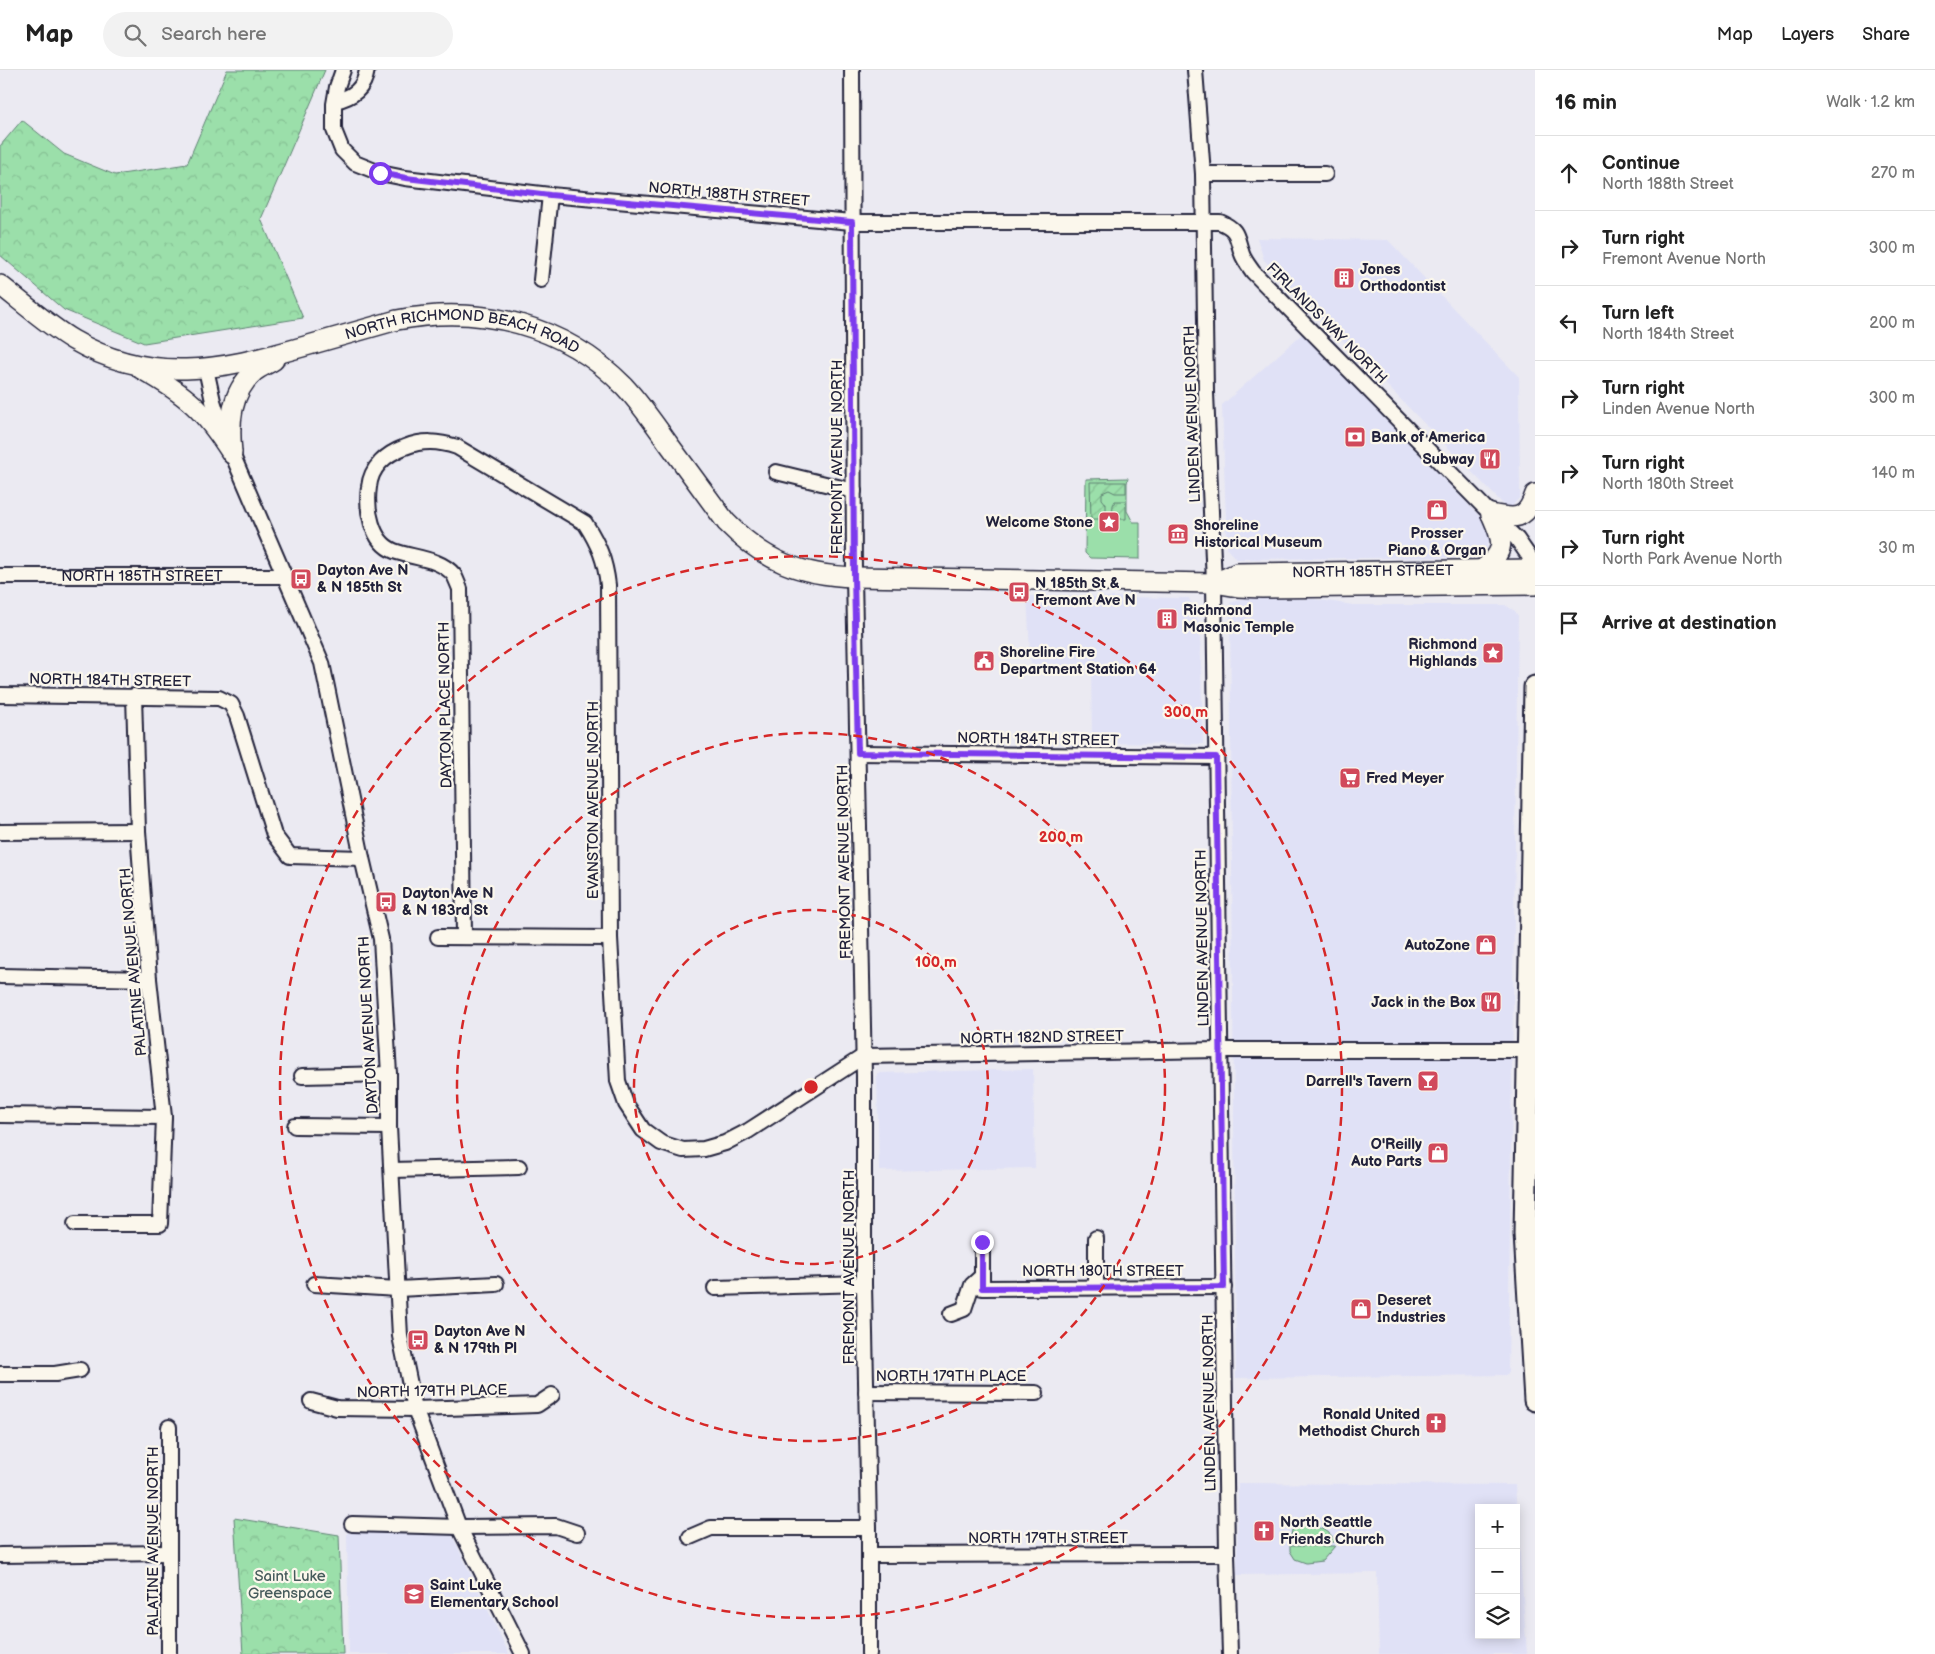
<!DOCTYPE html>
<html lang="en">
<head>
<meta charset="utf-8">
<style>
	body { margin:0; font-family:"Balsamiq Sans",sans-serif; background:#f2f2f2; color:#222 }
	.controls { position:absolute; right:15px; bottom:15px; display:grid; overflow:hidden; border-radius:0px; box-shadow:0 2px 12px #0003 }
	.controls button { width:45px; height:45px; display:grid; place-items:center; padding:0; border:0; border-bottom:1px solid #e0e0e0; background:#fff; color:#222; font:25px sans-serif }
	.stop { position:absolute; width:15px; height:15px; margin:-11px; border:4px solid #7c3aed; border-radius:50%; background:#fff }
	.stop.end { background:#7c3aed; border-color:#fff; box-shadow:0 1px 5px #0008 }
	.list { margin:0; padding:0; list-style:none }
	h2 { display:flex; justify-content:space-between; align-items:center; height:65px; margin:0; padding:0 20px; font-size:21px }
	h2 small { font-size:16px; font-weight:400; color:#767676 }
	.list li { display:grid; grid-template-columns:32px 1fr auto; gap:15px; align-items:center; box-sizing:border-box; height:75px; padding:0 20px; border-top:1px solid #e0e0e0 }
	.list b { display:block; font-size:19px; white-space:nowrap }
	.list p { margin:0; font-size:16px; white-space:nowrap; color:#767676 }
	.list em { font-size:16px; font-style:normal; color:#767676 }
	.icon { flex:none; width:28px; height:28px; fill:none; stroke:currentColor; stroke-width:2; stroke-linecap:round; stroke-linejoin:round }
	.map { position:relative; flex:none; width:1535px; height:1584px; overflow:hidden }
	header { display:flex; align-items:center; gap:30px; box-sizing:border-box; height:70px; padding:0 25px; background:#fff; border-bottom:1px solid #e0e0e0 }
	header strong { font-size:24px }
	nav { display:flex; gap:28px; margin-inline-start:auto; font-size:18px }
	.search { width:350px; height:45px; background:#f2f2f2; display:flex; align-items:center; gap:12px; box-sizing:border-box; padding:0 18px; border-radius:28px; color:#767676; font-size:19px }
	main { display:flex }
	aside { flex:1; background:#fff }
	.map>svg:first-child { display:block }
	.built { fill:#e0e1f6; fill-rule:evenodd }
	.grass { fill:#9bdfaa; stroke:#5e8072 }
	.forest { fill:url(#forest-crowns); stroke:#5e8072 }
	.garden { fill:url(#garden-furrows); stroke:#5e8072 }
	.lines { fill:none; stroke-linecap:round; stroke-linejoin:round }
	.minor-casing { stroke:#22223b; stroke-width:18 }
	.major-casing { stroke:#22223b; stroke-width:22 }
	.highway-casing { stroke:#22223b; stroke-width:25 }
	.minor { stroke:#fbf7ec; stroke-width:14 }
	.major { stroke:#fbf7ec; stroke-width:19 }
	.highway { stroke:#fbf7ec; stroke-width:21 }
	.route { stroke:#7c3aed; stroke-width:6 }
	.ring { fill:none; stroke:#d62828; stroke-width:2.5; stroke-dasharray:9 6 }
	.labels { text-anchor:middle; stroke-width:4.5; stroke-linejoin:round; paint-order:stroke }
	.street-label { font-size:15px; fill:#22223b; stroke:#fbf7ec }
	.poi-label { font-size:15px; font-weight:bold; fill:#22223b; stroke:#fbf7ec; text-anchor:start }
	.park-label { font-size:15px; fill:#465b5c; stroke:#fbf7ec }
	.centre { fill:#d62828; stroke:#fbf7ec; stroke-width:2.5 }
	.ring-label { font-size:15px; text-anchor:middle; font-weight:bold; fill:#d62828; stroke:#fbf7ec; stroke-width:4.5; stroke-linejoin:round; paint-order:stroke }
</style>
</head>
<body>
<header>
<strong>Map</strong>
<div class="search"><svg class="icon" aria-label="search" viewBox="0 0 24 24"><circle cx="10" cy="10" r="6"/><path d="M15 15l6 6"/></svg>Search here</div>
<nav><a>Map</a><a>Layers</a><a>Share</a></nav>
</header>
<main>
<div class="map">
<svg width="1535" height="1584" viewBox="0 0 1535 1584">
	<defs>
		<pattern id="forest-crowns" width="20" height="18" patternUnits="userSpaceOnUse" patternTransform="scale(1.25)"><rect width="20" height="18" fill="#9bdfaa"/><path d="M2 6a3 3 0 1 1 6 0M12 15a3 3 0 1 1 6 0" fill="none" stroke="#85bf93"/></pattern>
		<pattern id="garden-furrows" width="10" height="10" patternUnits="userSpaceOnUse" patternTransform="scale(1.25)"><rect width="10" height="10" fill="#9bdfaa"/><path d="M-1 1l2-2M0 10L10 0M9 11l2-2" fill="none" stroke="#85bf93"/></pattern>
	</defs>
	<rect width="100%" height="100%" fill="#ebeaf2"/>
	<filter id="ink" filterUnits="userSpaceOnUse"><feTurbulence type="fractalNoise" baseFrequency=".02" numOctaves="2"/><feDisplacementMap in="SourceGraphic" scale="10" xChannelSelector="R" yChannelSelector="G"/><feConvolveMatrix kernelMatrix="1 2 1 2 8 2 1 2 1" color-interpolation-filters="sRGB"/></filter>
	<g filter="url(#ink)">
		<g class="built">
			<polygon points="1257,168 1388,170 1519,307 1520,427 1509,440 1264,190"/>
			<polygon points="1302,264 1493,460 1483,487 1236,489 1227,479 1222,335"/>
			<polygon points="1027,526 1189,528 1200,555 1203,674 1092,673 1091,597 1031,600"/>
			<polygon points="1245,528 1314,529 1353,535 1505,535 1515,541 1518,546 1508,1305 1236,1308 1230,533"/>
			<polygon points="1033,999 1035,1098 879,1101 877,1003"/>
			<path d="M1238,1413L1515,1415L1527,1584H1379L1377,1503L1237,1505ZM1479,1438H1516V1565H1479Z"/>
			<polygon points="450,1461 509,1584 349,1584 347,1463"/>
		</g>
		<g class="grass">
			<polygon points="1128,408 1127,413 1127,441 1133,452 1140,452 1140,489 1090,488 1085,483 1086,409"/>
			<path d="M1299,1456C1313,1454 1330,1458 1335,1472H1290L1292,1460Z"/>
			<polygon points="1290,1476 1335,1476 1322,1491 1306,1493 1295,1489 1290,1481"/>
		</g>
		<g class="forest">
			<polygon points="227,0 325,0 261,149 303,248 144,273 64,240 0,185 0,76 22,50 64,84 115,105 187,94"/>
			<polygon points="234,1448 339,1465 343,1584 243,1584"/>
		</g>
		<g class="garden">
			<polygon points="1090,412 1126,412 1126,423 1115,423 1109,420 1102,423 1102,429 1106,434 1106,449 1091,449"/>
			<polygon points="1115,431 1126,431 1126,449 1112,449 1113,435"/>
		</g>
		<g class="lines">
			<g class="minor-casing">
				<g id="minor">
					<path d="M343,0L337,17L334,34V60L342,80L355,93L380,103L405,108L550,125L852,152H1220C1239,160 1236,167 1242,184C1244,190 1249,196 1253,202L1484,437L1517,469L1535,495"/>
					<polyline points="852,0 854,507 864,1006 864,1214 869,1458 869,1584"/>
					<polyline points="1195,0 1203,104 1206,323 1214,513 1227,1484 1230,1584"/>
					<path d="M335,31C353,27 364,19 367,0"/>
					<polyline points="1203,104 1325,104"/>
					<polyline points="541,210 550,125"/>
					<polyline points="206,299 213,331 224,365 322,593 362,788 381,869 389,1004 389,1057 400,1266 415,1339 459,1457 523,1584"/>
					<polyline points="776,402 854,421"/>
					<path id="s1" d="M0,506H285"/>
					<polyline points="0,625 219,628 231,634 237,646 274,765 290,786 362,788"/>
					<polyline points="858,683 1216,687"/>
					<polyline points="0,762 138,761"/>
					<polyline points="438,867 610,868"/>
					<path d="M464,867L460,519C458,514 456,509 454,505C440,488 413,488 394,481C371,472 366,438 369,417C371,397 386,384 405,377C423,370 438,371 457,377L585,453C599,475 605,490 608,515L610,868L618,1011L626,1034L643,1060L661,1073L683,1080L704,1079L725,1073L748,1061L864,986L1220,980H1528"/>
					<polyline points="0,906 149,909"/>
					<polyline points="302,1006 389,1004"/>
					<polyline points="0,1045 164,1047"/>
					<polyline points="295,1056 389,1057"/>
					<polyline points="392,1100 519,1097"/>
					<polyline points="75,1154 160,1154 164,1047 149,909 138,761 134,626"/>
					<polyline points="982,1172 982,1218 1224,1217"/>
					<polyline points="314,1214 398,1219 496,1214"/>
					<polyline points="1096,1217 1096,1168"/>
					<polyline points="715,1218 864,1214"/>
					<polyline points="951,1244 964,1239 972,1215 982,1206"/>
					<polyline points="0,1304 55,1304 80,1300"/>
					<polyline points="866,1322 1036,1323"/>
					<polyline points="311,1331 337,1338 415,1339 537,1335 552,1325"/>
					<polyline points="169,1357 169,1584"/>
					<polyline points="352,1454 459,1457 556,1456 577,1463"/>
					<polyline points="690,1467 711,1458 869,1458"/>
					<polyline points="0,1485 169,1483"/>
					<polyline points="869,1485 1227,1484"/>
				</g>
			</g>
			<g class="major-casing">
				<g id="major">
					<path id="s2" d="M0,215C22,232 49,256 73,270C150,315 221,300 302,277C334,268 365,259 397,250C480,234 563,254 624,316C640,333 654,353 668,373C687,399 707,426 726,452C764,491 800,505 854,507L1214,513L1238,517L1262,518L1535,515"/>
					<path d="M141,299C187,325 204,340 232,384"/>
					<path d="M232,382C229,354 230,323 254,302C260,297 268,294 274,290"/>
					<path d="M1491,444C1515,449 1526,451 1535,424"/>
					<path d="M1481,500C1508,481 1503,471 1491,444"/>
					<path id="s3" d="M1214,513L1237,503L1535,499"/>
				</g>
			</g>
			<g class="highway-casing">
				<polyline id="highway" points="1535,617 1525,1164 1535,1330"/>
			</g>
			<use href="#minor" class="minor"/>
			<use href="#major" class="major"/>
			<use href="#highway" class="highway"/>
		</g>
	</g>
	<g class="lines" filter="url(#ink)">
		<polyline class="route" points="380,103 406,108 550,125 852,152 854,507 858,683 1216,687 1224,1217 982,1218 982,1172"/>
	</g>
	<g class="ring">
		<circle cx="811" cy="1017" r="177"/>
		<circle cx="811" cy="1017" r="354"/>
		<circle cx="811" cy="1017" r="531"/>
	</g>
	<defs>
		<g id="building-square" transform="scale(1.125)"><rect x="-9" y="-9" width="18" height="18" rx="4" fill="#d1495b" stroke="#fbf7ec"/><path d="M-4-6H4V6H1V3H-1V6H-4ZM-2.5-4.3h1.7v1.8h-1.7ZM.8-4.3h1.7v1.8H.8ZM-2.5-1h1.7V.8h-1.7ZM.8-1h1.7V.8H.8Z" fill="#fff"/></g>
		<g id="bank-square" transform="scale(1.125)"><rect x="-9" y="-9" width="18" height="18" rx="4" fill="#d1495b" stroke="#fbf7ec"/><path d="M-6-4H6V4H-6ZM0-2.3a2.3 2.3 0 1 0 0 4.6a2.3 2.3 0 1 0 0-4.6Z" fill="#fff"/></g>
		<g id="restaurant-square" transform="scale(1.125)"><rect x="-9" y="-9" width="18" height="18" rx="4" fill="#d1495b" stroke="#fbf7ec"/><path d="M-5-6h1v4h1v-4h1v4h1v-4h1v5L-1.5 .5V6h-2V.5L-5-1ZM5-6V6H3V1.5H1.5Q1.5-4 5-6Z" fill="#fff"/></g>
		<g id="shop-square" transform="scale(1.125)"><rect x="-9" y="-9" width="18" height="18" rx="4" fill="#d1495b" stroke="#fbf7ec"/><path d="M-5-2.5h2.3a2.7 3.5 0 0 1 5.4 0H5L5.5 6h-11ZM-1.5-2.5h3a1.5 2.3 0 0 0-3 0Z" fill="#fff"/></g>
		<g id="sight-square" transform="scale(1.125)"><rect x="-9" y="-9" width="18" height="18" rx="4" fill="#d1495b" stroke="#fbf7ec"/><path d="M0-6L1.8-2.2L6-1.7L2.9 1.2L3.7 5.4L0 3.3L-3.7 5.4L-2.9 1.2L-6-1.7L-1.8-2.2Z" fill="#fff"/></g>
		<g id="museum-square" transform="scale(1.125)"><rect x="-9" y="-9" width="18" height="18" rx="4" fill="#d1495b" stroke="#fbf7ec"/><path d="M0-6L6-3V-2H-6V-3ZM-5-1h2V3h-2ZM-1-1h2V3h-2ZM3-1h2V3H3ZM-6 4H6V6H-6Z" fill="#fff"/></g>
		<g id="bus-square" transform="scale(1.125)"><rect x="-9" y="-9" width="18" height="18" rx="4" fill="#d1495b" stroke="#fbf7ec"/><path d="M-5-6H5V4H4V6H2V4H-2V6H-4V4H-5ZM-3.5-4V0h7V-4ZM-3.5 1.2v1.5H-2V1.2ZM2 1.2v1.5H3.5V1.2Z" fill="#fff"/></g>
		<g id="civic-square" transform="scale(1.125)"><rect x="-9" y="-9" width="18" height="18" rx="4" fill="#d1495b" stroke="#fbf7ec"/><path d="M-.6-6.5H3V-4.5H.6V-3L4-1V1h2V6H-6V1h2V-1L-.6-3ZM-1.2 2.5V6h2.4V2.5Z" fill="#fff"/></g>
		<g id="supermarket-square" transform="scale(1.125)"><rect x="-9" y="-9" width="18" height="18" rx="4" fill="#d1495b" stroke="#fbf7ec"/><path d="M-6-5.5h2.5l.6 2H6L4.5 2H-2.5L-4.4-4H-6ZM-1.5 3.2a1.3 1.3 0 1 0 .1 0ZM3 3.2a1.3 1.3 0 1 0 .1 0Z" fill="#fff"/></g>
		<g id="bar-square" transform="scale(1.125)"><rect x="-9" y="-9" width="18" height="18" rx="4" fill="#d1495b" stroke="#fbf7ec"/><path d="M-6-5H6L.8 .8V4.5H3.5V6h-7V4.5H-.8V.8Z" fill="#fff"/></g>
		<g id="church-square" transform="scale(1.125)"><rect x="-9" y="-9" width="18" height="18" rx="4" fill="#d1495b" stroke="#fbf7ec"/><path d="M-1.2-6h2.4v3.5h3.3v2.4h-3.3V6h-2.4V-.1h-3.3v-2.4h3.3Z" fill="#fff"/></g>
		<g id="school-square" transform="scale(1.125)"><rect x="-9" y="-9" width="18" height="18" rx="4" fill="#d1495b" stroke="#fbf7ec"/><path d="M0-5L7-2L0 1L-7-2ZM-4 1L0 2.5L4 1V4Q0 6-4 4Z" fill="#fff"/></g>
	</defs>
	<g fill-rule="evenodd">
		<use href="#building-square" x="1344" y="208"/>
		<use href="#bank-square" x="1355" y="367"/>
		<use href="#restaurant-square" x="1490" y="389"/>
		<use href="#shop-square" x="1437" y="440"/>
		<use href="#sight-square" x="1109" y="452"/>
		<use href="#museum-square" x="1178" y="464"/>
		<use href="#bus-square" x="301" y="509"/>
		<use href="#bus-square" x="1019" y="522"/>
		<use href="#building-square" x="1167" y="549"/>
		<use href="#sight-square" x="1493" y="583"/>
		<use href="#civic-square" x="984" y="591"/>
		<use href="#supermarket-square" x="1350" y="708"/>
		<use href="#bus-square" x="386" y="832"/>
		<use href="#shop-square" x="1486" y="875"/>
		<use href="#restaurant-square" x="1491" y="932"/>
		<use href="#bar-square" x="1428" y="1011"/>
		<use href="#shop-square" x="1438" y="1083"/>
		<use href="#shop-square" x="1361" y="1239"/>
		<use href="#bus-square" x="418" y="1270"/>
		<use href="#church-square" x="1436" y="1353"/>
		<use href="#church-square" x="1264" y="1461"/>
		<use href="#school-square" x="414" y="1524"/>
	</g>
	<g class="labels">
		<g class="street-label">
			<text transform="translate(729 124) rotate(5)" y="5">NORTH 188TH STREET</text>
			<text transform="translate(1327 253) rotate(45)" y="5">FIRLANDS WAY NORTH</text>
			<text dy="5" stroke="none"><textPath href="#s2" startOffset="494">NORTH RICHMOND BEACH ROAD</textPath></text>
			<text transform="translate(1192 344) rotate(-92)" y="5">LINDEN AVENUE NORTH</text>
			<text transform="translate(837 387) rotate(-90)" y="5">FREMONT AVENUE NORTH</text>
			<text dy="5" stroke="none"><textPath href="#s3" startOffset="161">NORTH 185TH STREET</textPath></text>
			<text dy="5" stroke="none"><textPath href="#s1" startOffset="142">NORTH 185TH STREET</textPath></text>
			<text transform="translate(110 610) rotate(1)" y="5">NORTH 184TH STREET</text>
			<text transform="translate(445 635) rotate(-91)" y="5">DAYTON PLACE NORTH</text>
			<text transform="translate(1038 669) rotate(1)" y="5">NORTH 184TH STREET</text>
			<text transform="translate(593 730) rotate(-90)" y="5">EVANSTON AVENUE NORTH</text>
			<text transform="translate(844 792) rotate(-91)" y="5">FREMONT AVENUE NORTH</text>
			<text transform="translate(1202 868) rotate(-91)" y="5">LINDEN AVENUE NORTH</text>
			<text transform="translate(133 892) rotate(-95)" y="5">PALATINE AVENUE NORTH</text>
			<text transform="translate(368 955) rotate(-93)" y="5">DAYTON AVENUE NORTH</text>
			<text transform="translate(1042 967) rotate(-1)" y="5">NORTH 182ND STREET</text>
			<text transform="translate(849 1197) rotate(-90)" y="5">FREMONT AVENUE NORTH</text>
			<text x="1103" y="1206">NORTH 180TH STREET</text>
			<text x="951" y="1311">NORTH 179TH PLACE</text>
			<text transform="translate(432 1321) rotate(-1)" y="5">NORTH 179TH PLACE</text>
			<text transform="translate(1209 1333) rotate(-91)" y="5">LINDEN AVENUE NORTH</text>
			<text x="1048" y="1473">NORTH 179TH STREET</text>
			<text transform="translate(153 1471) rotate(-90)" y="5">PALATINE AVENUE NORTH</text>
		</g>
		<g class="poi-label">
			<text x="1360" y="204">Jones<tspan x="1360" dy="17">Orthodontist</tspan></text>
			<text x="1371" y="372">Bank of America</text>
			<text x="1474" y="394" text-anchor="end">Subway</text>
			<text x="1093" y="457" text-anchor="end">Welcome Stone</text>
			<text x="1194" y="460">Shoreline<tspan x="1194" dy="17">Historical Museum</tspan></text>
			<text x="1437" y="468" text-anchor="middle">Prosser<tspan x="1437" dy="17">Piano &amp; Organ</tspan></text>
			<text x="317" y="505">Dayton Ave N<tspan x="317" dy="17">&amp; N 185th St</tspan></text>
			<text x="1035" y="518">N 185th St &amp;<tspan x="1035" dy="17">Fremont Ave N</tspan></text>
			<text x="1183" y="545">Richmond<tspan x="1183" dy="17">Masonic Temple</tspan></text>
			<text x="1477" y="579" text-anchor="end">Richmond<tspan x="1477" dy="17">Highlands</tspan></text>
			<text x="1000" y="587">Shoreline Fire<tspan x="1000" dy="17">Department Station 64</tspan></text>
			<text x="1366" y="713">Fred Meyer</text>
			<text x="402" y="828">Dayton Ave N<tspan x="402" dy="17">&amp; N 183rd St</tspan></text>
			<text x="1470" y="880" text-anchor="end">AutoZone</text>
			<text x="1475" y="937" text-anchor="end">Jack in the Box</text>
			<text x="1412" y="1016" text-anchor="end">Darrell's Tavern</text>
			<text x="1422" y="1079" text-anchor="end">O'Reilly<tspan x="1422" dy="17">Auto Parts</tspan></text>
			<text x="1377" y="1235">Deseret<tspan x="1377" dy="17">Industries</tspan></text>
			<text x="434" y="1266">Dayton Ave N<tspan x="434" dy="17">&amp; N 179th Pl</tspan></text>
			<text x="1420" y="1349" text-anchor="end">Ronald United<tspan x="1420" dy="17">Methodist Church</tspan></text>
			<text x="1280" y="1457">North Seattle<tspan x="1280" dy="17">Friends Church</tspan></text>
			<text x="430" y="1520">Saint Luke<tspan x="430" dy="17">Elementary School</tspan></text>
		</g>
		<g class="park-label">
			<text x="290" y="1511">Saint Luke<tspan x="290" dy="17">Greenspace</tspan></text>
		</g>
	</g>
	<circle cx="811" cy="1017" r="8" class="centre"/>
	<g class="ring-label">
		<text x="1186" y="647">300 m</text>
		<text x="1061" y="772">200 m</text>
		<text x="936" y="897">100 m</text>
	</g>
</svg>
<div class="controls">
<button>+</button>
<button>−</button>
<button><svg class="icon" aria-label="layers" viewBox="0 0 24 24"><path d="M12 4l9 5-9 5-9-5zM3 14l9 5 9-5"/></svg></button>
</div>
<div class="stop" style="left:380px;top:103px"></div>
<div class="stop end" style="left:982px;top:1172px"></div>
</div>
<aside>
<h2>16 min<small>Walk · 1.2 km</small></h2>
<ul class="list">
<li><svg class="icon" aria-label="ahead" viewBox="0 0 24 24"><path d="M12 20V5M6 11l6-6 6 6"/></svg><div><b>Continue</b><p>North 188th Street</p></div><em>270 m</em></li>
<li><svg class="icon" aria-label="right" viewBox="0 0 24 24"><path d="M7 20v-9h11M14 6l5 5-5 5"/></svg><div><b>Turn right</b><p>Fremont Avenue North</p></div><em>300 m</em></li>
<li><svg class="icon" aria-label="left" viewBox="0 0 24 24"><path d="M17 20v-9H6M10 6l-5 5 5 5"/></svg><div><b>Turn left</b><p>North 184th Street</p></div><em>200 m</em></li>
<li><svg class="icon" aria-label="right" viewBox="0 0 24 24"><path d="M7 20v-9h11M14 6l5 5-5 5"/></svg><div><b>Turn right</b><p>Linden Avenue North</p></div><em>300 m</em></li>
<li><svg class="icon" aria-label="right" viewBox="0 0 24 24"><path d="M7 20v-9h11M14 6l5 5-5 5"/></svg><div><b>Turn right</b><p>North 180th Street</p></div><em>140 m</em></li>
<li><svg class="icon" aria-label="right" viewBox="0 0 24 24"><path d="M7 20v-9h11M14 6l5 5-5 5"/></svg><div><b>Turn right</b><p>North Park Avenue North</p></div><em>30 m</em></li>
<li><svg class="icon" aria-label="arrive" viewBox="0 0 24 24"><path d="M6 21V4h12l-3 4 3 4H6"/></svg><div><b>Arrive at destination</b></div></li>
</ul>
</aside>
</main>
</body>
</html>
